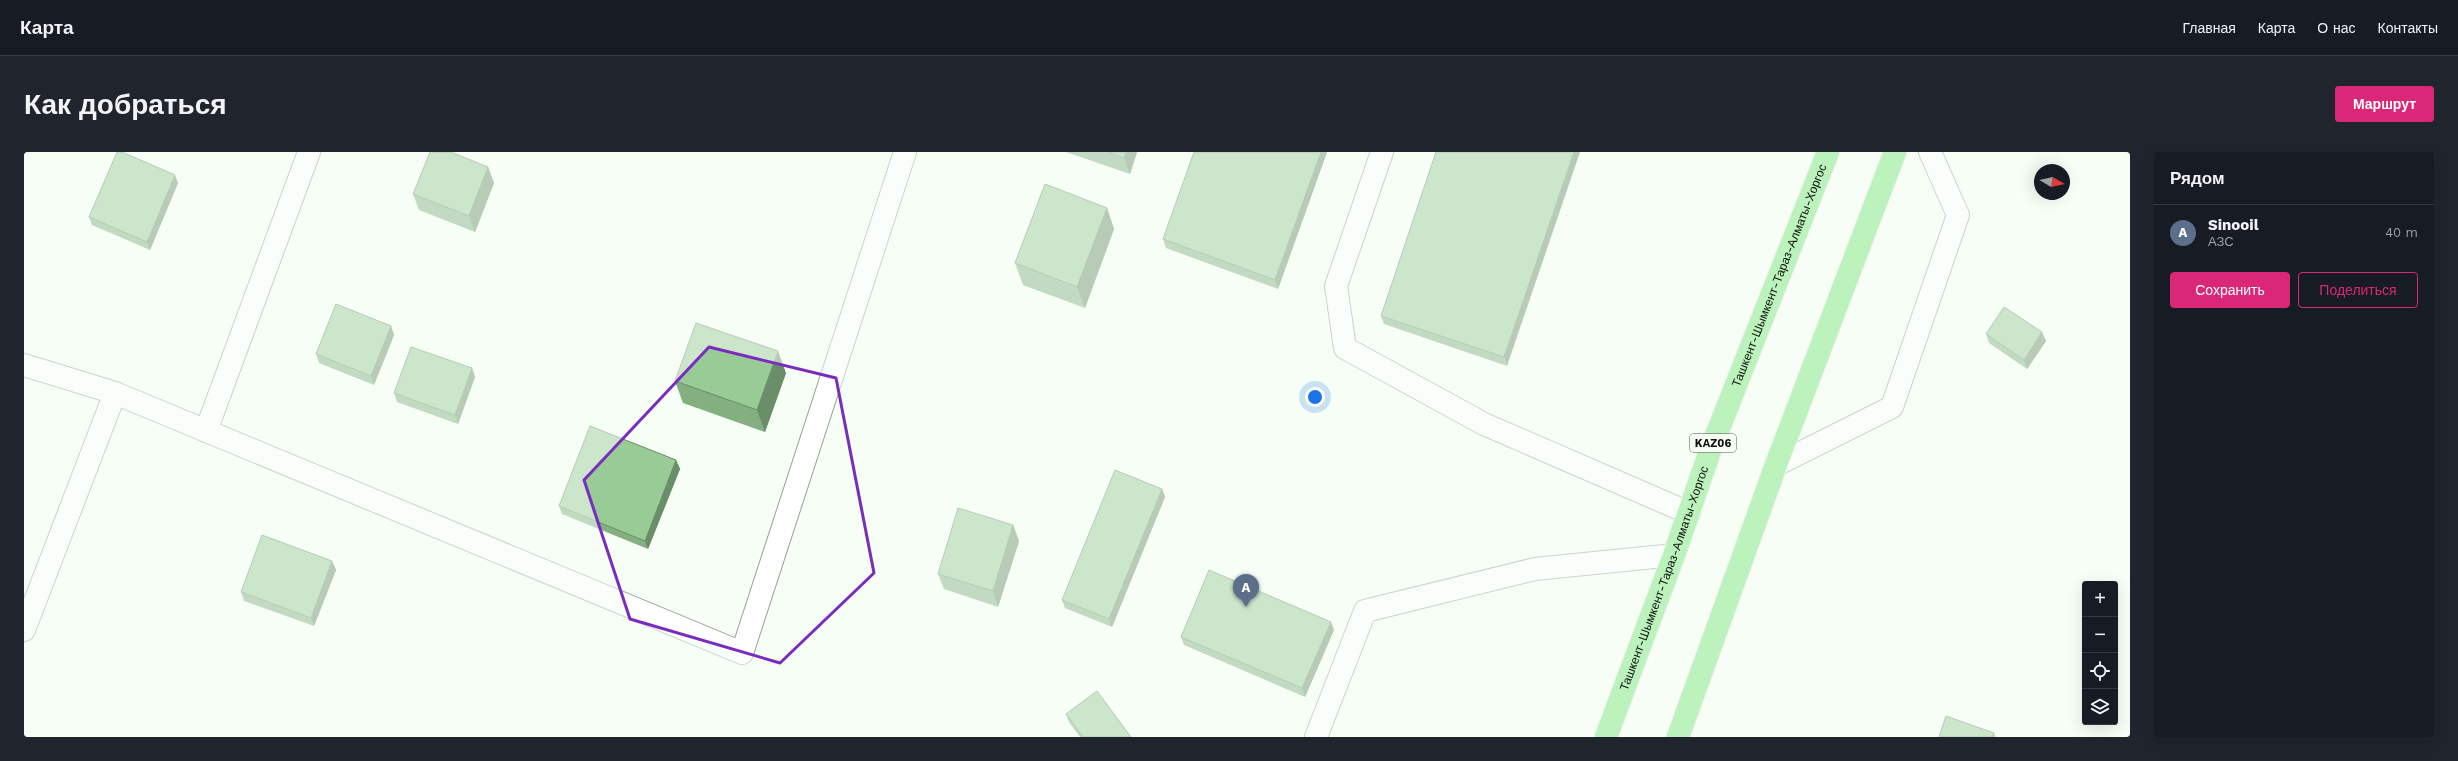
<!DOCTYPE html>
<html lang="ru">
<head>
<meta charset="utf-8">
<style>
	body { margin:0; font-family:"Work Sans",sans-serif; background:#20242c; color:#f1f3f6 }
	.controls { position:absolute; right:12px; bottom:12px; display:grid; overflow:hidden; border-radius:4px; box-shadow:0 4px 16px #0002 }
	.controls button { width:36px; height:36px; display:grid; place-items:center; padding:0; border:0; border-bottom:1px solid #363941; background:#171b24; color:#f1f3f6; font:20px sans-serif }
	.compass { position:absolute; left:2010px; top:12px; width:36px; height:36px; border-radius:50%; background:#171b24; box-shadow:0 4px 16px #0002; rotate:99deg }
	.you { position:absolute; left:1291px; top:245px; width:14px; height:14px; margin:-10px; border:3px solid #fff; border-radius:50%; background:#1a73e8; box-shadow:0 0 0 6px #1a73e833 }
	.badge { display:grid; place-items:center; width:26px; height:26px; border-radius:50%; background:#db2777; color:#fff; font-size:13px; font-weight:700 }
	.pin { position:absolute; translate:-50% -33px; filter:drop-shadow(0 1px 2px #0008) }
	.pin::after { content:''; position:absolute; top:21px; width:14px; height:12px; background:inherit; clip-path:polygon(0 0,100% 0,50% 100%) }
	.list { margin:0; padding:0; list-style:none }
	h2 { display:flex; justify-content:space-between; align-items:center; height:52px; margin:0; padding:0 16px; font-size:17px }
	h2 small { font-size:13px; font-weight:400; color:#9ea1a6 }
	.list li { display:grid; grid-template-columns:26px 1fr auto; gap:12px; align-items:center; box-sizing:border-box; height:56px; padding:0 16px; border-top:1px solid #363941 }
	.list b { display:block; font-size:15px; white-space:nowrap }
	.list p { margin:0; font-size:13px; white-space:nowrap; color:#9ea1a6 }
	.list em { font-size:13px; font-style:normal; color:#9ea1a6 }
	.actions { display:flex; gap:8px; padding:12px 16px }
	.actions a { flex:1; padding:9px 0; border:1px solid #db2777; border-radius:4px; text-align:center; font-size:14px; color:#db2777 }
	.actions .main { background:#db2777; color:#fff }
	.icon { flex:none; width:22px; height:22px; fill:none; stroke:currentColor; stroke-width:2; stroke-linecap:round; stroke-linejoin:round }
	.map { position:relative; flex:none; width:2106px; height:585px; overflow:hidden; border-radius:4px }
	header { display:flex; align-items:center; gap:24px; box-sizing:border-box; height:56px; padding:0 20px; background:#171b24; border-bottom:1px solid #363941 }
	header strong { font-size:19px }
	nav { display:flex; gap:22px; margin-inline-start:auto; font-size:14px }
	.intro { display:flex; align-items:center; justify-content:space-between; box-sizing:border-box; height:96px; padding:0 24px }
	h1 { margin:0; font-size:28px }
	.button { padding:10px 18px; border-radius:4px; background:#db2777; color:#fff; font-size:14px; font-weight:700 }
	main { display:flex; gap:24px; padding:0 24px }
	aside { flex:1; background:#171b24; border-radius:4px; box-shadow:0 4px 16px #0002 }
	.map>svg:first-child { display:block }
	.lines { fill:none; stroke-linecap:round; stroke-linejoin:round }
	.minor-casing { stroke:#99a199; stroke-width:24 }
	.highway-casing { stroke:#ddd; stroke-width:24 }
	.minor { stroke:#fff; stroke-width:22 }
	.highway { stroke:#77e477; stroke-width:22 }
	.wall { fill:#83af81 }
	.shaded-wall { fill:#6a8e69 }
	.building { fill:#98cb96; stroke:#6a8e69 }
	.marked { fill:none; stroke:#7b2cbf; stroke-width:3; stroke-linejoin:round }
	.labels { text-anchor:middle; stroke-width:3; stroke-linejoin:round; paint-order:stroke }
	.shield { fill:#f6fef5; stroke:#525551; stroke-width:1 }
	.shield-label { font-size:11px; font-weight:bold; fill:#0b0d0b }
	.street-label { font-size:12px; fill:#0b0d0b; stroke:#f6fef5 }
</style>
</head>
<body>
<header>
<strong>Карта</strong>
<nav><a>Главная</a><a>Карта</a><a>О нас</a><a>Контакты</a></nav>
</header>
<div class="intro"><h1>Как добраться</h1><a class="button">Маршрут</a></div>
<main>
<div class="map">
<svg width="2106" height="585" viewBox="0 0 2106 585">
	<rect width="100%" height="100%" fill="#f6fef5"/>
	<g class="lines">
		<g class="minor-casing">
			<g id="minor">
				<polyline points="1358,0 1312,134 1321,196 1460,272 1665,361"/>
				<polyline points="0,213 91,241 718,501 881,0"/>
				<polyline points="182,279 285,0"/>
				<polyline points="1752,313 1868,255 1934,63 1906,0"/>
				<polyline points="0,478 91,241"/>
				<polyline points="1292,585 1341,459 1511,417 1650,403"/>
			</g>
		</g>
		<g class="highway-casing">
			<g id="highway">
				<path id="s1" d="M1582,585L1650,403L1686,299L1804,0"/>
				<polyline points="1654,585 1752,313 1871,0"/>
			</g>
		</g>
		<use href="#minor" class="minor"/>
		<use href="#highway" class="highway"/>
	</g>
	<g class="wall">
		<polygon points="1042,0 1113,0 1106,22"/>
		<polygon points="1303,0 1254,137 1142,96 1139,87"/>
		<polygon points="1412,0 1483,214 1360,172 1357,164"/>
		<polygon points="464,15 470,31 451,80 395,58 389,42"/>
		<polygon points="154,31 126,98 68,73 65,65"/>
		<polygon points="1083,56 1090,77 1061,156 999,133 991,111"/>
		<polygon points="367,174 370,183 350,233 295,211 292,202"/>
		<polygon points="1962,182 2022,189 2003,217 1965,191"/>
		<polygon points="448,216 451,225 434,272 373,250 370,241"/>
		<polygon points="762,221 741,280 659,251 651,229"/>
		<polygon points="652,308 656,317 624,397 538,362 535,354"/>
		<polygon points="1138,337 1141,345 1088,475 1041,456 1038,448"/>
		<polygon points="989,373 995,389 974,455 920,437 914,422"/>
		<polygon points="308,409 312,418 290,474 220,449 217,440"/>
		<polygon points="1310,478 1281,545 1160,493 1157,485"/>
		<polygon points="1042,562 1107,585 1056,585 1045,570"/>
	</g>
	<g class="shaded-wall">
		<polygon points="1102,0 1113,0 1106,22 1100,6"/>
		<polygon points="1297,0 1303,0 1254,137 1251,128"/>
		<polygon points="1550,0 1556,0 1483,214 1480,205"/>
		<polygon points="464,15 470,31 451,80 445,64"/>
		<polygon points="151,23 154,31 126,98 123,90"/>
		<polygon points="1083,56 1090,77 1061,156 1053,135"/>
		<polygon points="367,174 370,183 350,233 347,224"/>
		<polygon points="2018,180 2022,189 2003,217 2000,208"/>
		<polygon points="754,199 762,221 741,280 733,258"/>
		<polygon points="448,216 451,225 434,272 431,263"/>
		<polygon points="652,308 656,317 624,397 621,389"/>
		<polygon points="1138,337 1141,345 1088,475 1085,467"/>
		<polygon points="989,373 995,389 974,455 969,439"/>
		<polygon points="308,409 312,418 290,474 287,466"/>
		<polygon points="1307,470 1310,478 1281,545 1278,536"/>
		<polygon points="1970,581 1971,585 1968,585"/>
	</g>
	<g class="building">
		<polygon points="93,0 98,0 151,23 123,90 65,65"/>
		<polygon points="406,0 427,0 464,15 445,64 389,42"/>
		<polygon points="1083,0 1102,0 1100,6"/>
		<polygon points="1170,0 1297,0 1251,128 1139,87"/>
		<polygon points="1412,0 1550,0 1480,205 1357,164"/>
		<polygon points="1021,32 1083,56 1053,135 991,111"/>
		<polygon points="312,152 367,174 347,224 292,202"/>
		<polygon points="1980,155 2018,180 2000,208 1962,182"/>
		<polygon points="672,171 754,199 733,258 651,229"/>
		<polygon points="387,195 448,216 431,263 370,241"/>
		<polygon points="566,274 652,308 621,389 535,354"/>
		<polygon points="1091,318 1138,337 1085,467 1038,448"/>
		<polygon points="934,356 989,373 969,439 914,422"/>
		<polygon points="238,383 308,409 287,466 217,440"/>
		<polygon points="1185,418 1307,470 1278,536 1157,485"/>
		<polygon points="1073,539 1107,585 1059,585 1042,562"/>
		<polygon points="1922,564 1970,581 1968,585 1915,585"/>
	</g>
	<path d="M0 0H2106V585H0ZM685,195L812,226L850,421L756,511L606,467L560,328Z" fill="#f6fef5" fill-opacity=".55" fill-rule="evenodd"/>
	<path class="marked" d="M685,195L812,226L850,421L756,511L606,467L560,328Z"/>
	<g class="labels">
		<rect class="shield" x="1666" y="282" width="46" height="18" rx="3"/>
		<g class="shield-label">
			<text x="1689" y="295">KАZ06</text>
		</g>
		<g class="street-label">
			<text dy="4" stroke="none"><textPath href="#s1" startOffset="493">Ташкент-Шымкент-Тараз-Алматы-Хоргос</textPath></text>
			<text dy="4" stroke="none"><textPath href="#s1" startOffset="169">Ташкент-Шымкент-Тараз-Алматы-Хоргос</textPath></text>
		</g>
	</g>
</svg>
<div class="controls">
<button>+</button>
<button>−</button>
<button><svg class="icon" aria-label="locate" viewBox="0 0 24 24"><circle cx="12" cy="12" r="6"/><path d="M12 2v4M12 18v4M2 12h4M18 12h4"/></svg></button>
<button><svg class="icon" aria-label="layers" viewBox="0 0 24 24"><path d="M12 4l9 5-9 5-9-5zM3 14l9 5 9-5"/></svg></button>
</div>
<svg class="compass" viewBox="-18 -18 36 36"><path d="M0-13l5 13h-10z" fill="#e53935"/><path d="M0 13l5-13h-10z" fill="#9ea1a6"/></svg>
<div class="you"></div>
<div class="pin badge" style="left:1222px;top:455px;background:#5c6f8a">A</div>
</div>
<aside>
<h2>Рядом<small></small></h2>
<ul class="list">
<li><span class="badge" style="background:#5c6f8a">A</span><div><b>Sinooil</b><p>АЗС</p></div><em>40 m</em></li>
</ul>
<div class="actions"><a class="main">Сохранить</a><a>Поделиться</a></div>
</aside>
</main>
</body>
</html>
